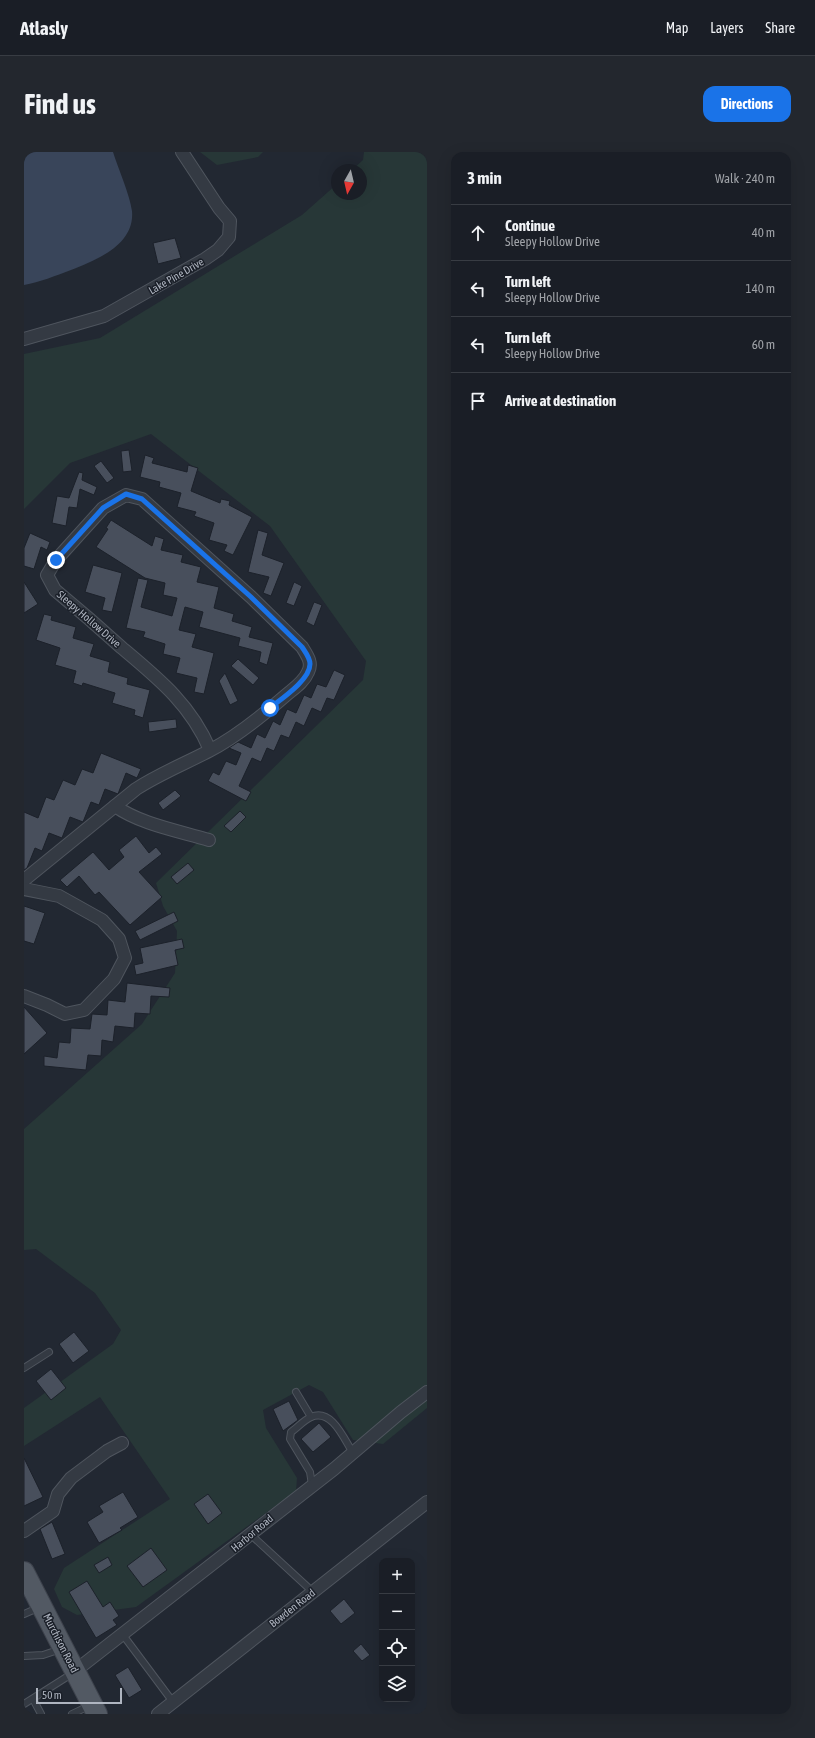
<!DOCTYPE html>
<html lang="en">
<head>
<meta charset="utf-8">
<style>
	body { margin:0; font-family:"Asap Condensed",sans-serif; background:#23272e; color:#f1f3f6 }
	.controls { position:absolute; right:12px; bottom:12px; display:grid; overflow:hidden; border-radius:8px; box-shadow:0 4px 16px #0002 }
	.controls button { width:36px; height:36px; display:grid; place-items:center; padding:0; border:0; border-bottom:1px solid #383c43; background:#1a1e26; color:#f1f3f6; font:20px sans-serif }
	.compass { position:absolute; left:307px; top:12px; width:36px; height:36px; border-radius:50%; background:#1a1e26; box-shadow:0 4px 16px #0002; rotate:188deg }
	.scale { position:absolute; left:12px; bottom:10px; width:86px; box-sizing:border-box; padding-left:4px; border:2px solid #afb5c0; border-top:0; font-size:11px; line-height:14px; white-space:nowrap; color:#afb5c0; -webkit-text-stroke:3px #1a1f28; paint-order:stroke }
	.stop { position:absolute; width:12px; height:12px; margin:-9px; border:3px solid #1a73e8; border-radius:50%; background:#fff }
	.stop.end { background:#1a73e8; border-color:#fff; box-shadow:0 1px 4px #0008 }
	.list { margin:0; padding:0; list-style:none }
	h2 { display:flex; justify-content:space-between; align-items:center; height:52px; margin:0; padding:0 16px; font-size:17px }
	h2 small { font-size:13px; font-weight:400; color:#9fa2a7 }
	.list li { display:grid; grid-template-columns:26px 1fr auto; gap:12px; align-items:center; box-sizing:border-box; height:56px; padding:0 16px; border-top:1px solid #383c43 }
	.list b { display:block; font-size:15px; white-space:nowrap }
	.list p { margin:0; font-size:13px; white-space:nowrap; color:#9fa2a7 }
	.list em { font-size:13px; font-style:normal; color:#9fa2a7 }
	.icon { flex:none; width:22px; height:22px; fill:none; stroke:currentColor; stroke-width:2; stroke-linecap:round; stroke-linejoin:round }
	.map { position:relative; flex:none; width:403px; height:1562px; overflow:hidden; border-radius:12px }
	header { display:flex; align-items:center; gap:24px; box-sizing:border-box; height:56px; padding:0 20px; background:#1a1e26; border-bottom:1px solid #383c43 }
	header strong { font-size:19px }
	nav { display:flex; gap:22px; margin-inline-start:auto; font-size:14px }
	.intro { display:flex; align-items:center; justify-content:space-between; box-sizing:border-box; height:96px; padding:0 24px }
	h1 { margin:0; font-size:28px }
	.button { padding:10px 18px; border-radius:12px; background:#1a73e8; color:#fff; font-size:14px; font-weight:700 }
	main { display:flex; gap:24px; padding:0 24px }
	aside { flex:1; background:#1a1e26; border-radius:12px; box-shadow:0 4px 16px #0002 }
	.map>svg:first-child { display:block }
	.green { fill:#273737 }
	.water { fill:#39455a }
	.building { fill:#484f5c; stroke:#1c212a }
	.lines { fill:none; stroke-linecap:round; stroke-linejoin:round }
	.lane-casing { stroke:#4f555e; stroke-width:8 }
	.street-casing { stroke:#4f555e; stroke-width:14 }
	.primary-casing { stroke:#3e434d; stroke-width:22 }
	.lane { stroke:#343a43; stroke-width:6 }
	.street { stroke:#343a43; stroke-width:12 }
	.primary { stroke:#525963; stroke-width:20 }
	.route { stroke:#1a73e8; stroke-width:5 }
	.labels { text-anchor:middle; stroke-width:3; stroke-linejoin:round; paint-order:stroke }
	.street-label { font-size:11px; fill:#afb5c0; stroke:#1a1f28 }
</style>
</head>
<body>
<header>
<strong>Atlasly</strong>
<nav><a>Map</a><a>Layers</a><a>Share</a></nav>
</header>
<div class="intro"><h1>Find us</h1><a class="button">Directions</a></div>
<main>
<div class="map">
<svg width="403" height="1562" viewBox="0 0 403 1562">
	<rect width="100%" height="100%" fill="#222832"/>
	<g class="green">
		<polygon points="176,0 239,0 234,5 193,13"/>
		<polygon points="340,0 403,0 403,1256 359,1292 329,1288 299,1240 285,1233 239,1258 242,1276 273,1326 272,1339 112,1455 53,1463 38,1455 30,1437 40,1416 146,1347 76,1245 0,1294 0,1256 89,1192 97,1178 71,1141 12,1097 0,1098 0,977 118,872 151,821 153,779 139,754 132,731 339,528 342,509 246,374 127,282 46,311 0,357 0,202 76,186 278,63 313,32 313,42 337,42 337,18 328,18 339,8"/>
	</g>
	<path class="water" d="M0,0H89C94,16 106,43 108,59C111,93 72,108 47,118C31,124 16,130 0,133Z"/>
	<g class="building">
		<polygon points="151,86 157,106 134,112 129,91"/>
		<polygon points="105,298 108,319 99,320 97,299"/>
		<polygon points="121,303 130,306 128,311 163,320 164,313 174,316 167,339 196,351 197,347 206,349 205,353 228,365 209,403 200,399 203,393 185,388 190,371 170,364 172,360 153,355 157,341 135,335 136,330 116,325"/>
		<polygon points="77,309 90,326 83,331 70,314"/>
		<polygon points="55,320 59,321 58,328 73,335 70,343 56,337 53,356 45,355 42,374 28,371 33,344 45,346"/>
		<polygon points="87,368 128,394 131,384 140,387 137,398 159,403 157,410 177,415 173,430 195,435 190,456 210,462 208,469 228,475 225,485 249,491 243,513 235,510 237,500 214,494 216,486 175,475 179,460 161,455 155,478 172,482 168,495 190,501 180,542 170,540 173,526 152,521 156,506 139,502 141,492 119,485 121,480 102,476 114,426 124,428 117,455 148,464 153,446 139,443 141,431 121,426 72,395 84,377 82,376"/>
		<polygon points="234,378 244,381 238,403 260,411 247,444 239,441 245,425 224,420"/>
		<polygon points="6,381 26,390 23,398 17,395 10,417 0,414 0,396"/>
		<polygon points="69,413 98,421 88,460 78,458 81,446 61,440"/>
		<polygon points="0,430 14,452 0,461"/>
		<polygon points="270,430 278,434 270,454 262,451"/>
		<polygon points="290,450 298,453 290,474 282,470"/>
		<polygon points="20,462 28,464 27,468 52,475 49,486 70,492 66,504 86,510 84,520 104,526 103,532 126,538 119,566 110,563 111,558 88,551 91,541 59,531 58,534 49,531 52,519 31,513 36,496 12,488"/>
		<polygon points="214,507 235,526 229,533 207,514"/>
		<polygon points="310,518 321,523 310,548 303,546 297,560 288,556 280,574 272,570 265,586 257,583 250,599 243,596 237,610 228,606 215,634 227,640 222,649 184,629 189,620 195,623 202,609 212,613 217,601 205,596 214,590 227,596 233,582 241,586 249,569 256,573 263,557 272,561 280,543 287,546 293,532 302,535"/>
		<polygon points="201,521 214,549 206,553 195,529"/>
		<polygon points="152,567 153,576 125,580 124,570"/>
		<polygon points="77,601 117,617 113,626 102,621 94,642 81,637 75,653 67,650 59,670 46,665 38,686 25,681 18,699 11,696 3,716 0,718 0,660 14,666 22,645 30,648 39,628 51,633 58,617 69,621"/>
		<polygon points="151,638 157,644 139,658 134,651"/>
		<polygon points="216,659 222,665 207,680 200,674"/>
		<polygon points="112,684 125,701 132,695 138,702 115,720 138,745 106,773 75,740 71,743 55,724 43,735 36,728 69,700 85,718 100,705 95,698"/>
		<polygon points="164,711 170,718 153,732 147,725"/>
		<polygon points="0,754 21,761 10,792 0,789"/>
		<polygon points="150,760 154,769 116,788 111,779"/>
		<polygon points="158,787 160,796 151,798 154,813 112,823 110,813 119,811 116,796"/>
		<polygon points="103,831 146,836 145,845 127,844 126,862 111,861 110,876 91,874 89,890 78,888 77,904 64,903 62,918 20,914 20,904 33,906 35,890 46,891 47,876 66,877 68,862 83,863 84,848 101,850"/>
		<polygon points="0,855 23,881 0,902"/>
		<polygon points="50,1180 65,1199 49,1211 35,1192"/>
		<polygon points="27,1217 42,1236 27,1248 12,1229"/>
		<polygon points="265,1249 274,1268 259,1279 249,1257"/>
		<polygon points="295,1271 307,1285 289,1300 277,1287"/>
		<polygon points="0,1306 19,1345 0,1354"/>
		<polygon points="99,1340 114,1365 96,1376 98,1378 75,1391 63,1370 79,1360 75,1354"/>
		<polygon points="184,1342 198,1361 184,1372 170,1352"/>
		<polygon points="28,1370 41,1402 28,1407 16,1377"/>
		<polygon points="127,1396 143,1418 119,1435 103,1414"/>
		<polygon points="84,1405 88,1413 75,1421 70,1413"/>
		<polygon points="63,1429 79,1455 86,1450 95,1464 89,1468 93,1473 72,1486 45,1440"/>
		<polygon points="320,1447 331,1461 317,1472 306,1459"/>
		<polygon points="337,1492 346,1503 338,1509 329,1499"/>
		<polygon points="104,1515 118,1538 105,1546 91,1523"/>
	</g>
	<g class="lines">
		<g class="lane-casing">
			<g id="lane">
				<polyline points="0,1216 25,1200"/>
				<polyline points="272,1240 287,1265"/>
				<path d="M288,1333L286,1320L266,1287L267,1280C273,1276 280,1268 287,1265C308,1256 320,1287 329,1301"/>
				<polyline points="226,1382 289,1440"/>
				<polyline points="0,1462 16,1455"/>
				<polyline points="99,1483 149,1550"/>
				<polyline points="0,1504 19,1503 37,1497"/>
				<polyline points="9,1547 17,1562"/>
				<polyline points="0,1552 49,1521"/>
				<polyline points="48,1562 65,1554"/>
			</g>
		</g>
		<g class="street-casing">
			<g id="street">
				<polyline points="0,187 80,164 181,107 194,98 205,85 206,69 195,56 158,0"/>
				<path d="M91,654C116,672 155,679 185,688"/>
				<path d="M0,728L112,637C135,622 160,612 185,599C212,585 238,564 261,544C269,537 280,530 284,520C289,511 283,503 278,495L227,445L118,347L102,343L79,356L32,408L23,423L31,438C54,457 76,476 98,496C135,527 167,553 186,598"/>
				<polyline points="0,737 35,744 78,768 95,787 101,806 90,827 60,858 41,862 23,853 0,844"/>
				<polyline points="0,1379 29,1359 34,1342 47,1326 83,1299 98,1291"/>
				<polyline points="51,1519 310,1317 377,1260 403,1240"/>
				<polyline points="134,1562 403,1350"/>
			</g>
		</g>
		<g class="primary-casing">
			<polyline id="primary" points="0,1420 73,1562"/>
		</g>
		<use href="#lane" class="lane"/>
		<use href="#street" class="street"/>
		<use href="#primary" class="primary"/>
	</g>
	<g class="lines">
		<path class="route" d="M32,408L79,356L102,342L118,347L227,445L278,495C282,501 286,506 286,512C286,528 257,547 246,556"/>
	</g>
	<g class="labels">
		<g class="street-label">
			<text transform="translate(152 124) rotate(-30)" y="4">Lake Pine Drive</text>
			<text transform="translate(65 467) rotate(41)" y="4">Sleepy Hollow Drive</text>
			<text transform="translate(228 1381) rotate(-40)" y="4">Harbor Road</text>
			<text transform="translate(268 1456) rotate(-38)" y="4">Bowden Road</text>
			<text transform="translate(37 1491) rotate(63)" y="4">Murchison Road</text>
		</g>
	</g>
</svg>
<div class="controls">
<button>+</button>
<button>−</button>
<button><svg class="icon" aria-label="locate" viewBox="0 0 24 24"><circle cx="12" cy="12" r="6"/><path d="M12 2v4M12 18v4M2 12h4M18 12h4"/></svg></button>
<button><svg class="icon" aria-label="layers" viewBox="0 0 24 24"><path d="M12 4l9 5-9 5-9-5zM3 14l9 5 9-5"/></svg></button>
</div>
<svg class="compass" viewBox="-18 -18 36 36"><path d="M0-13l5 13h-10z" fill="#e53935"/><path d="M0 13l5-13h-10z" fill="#9fa2a7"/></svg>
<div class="scale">50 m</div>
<div class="stop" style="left:246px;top:556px"></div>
<div class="stop end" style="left:32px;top:408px"></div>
</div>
<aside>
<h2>3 min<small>Walk · 240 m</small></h2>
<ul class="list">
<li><svg class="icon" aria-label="ahead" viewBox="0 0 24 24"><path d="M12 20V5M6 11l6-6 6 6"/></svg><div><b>Continue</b><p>Sleepy Hollow Drive</p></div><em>40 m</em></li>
<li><svg class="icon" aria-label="left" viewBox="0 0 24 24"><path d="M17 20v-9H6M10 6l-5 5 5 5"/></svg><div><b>Turn left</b><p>Sleepy Hollow Drive</p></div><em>140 m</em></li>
<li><svg class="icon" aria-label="left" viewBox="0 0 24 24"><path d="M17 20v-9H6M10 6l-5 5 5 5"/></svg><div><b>Turn left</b><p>Sleepy Hollow Drive</p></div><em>60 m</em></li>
<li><svg class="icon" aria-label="arrive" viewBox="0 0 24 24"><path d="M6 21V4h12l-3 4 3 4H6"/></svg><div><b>Arrive at destination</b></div></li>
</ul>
</aside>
</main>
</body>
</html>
